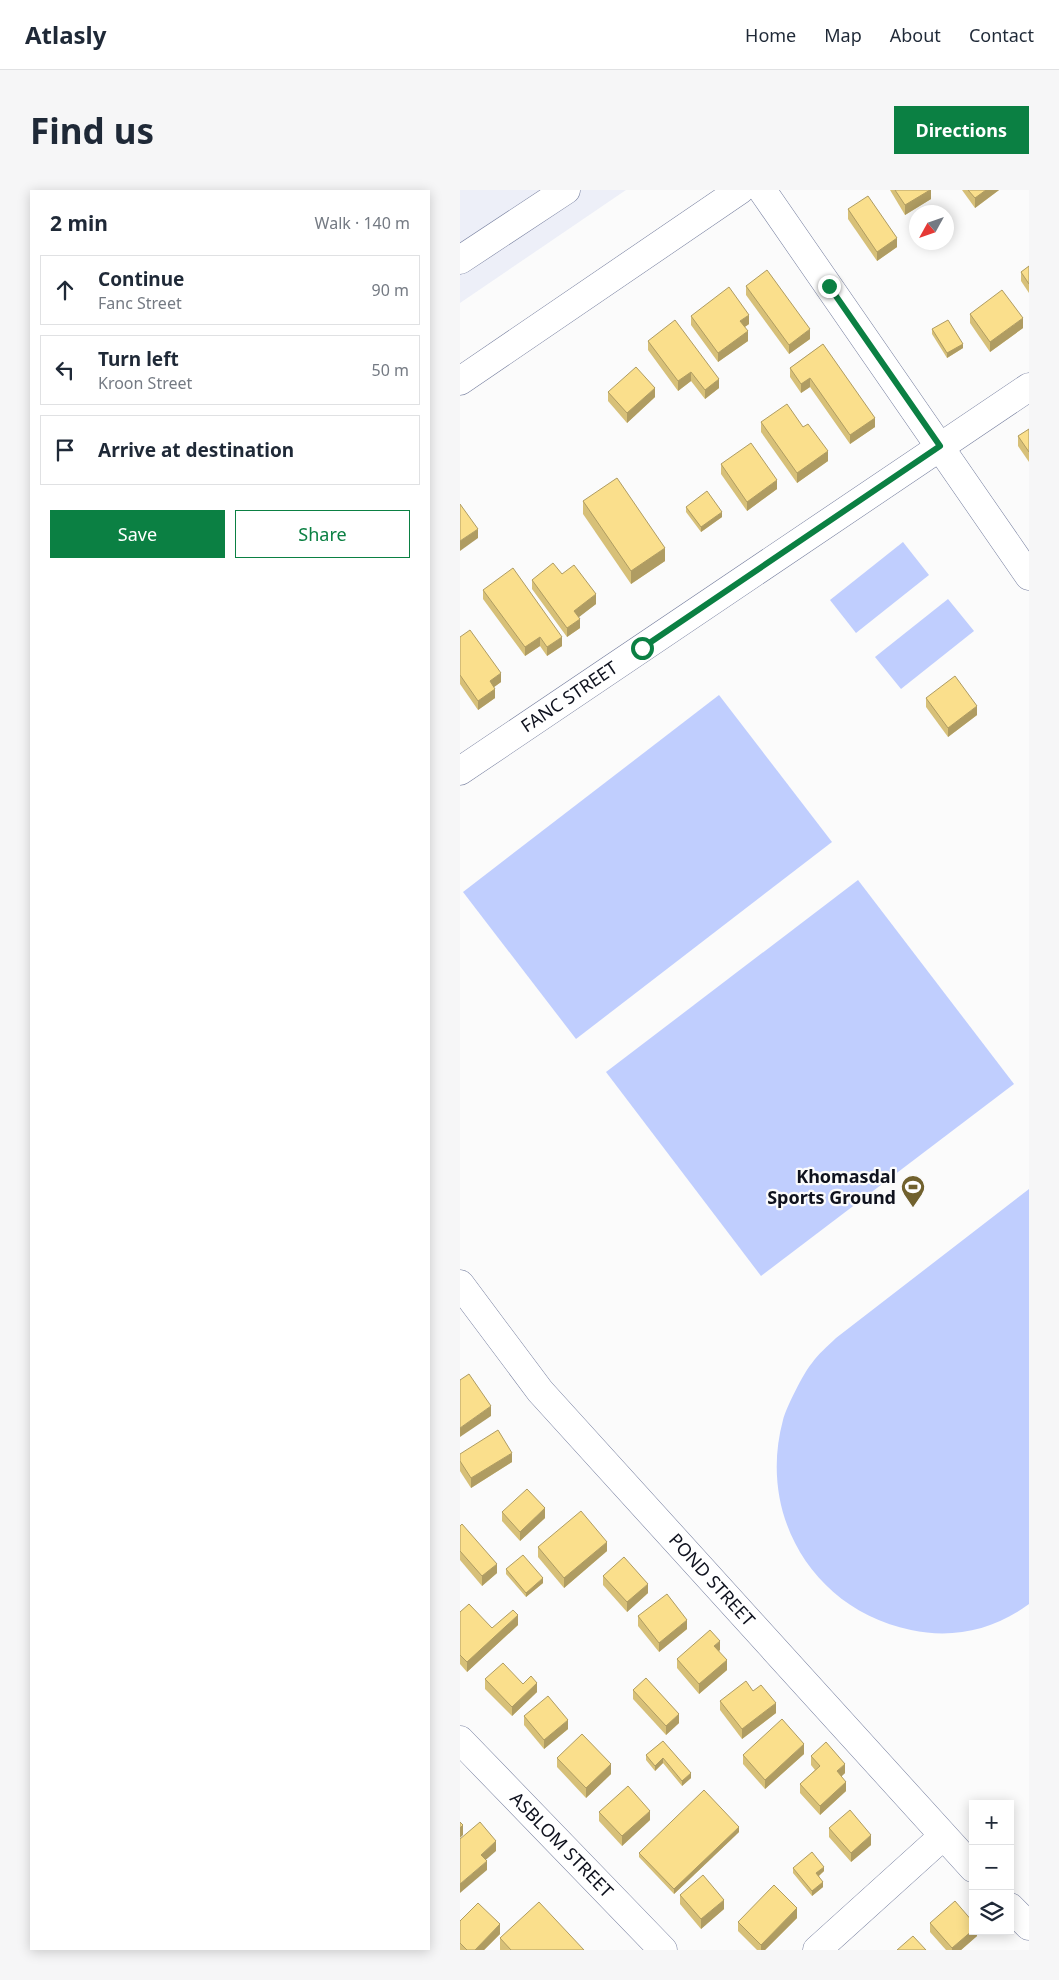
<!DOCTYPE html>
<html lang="en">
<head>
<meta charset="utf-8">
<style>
	body { margin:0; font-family:"Noto Sans",sans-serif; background:#f6f6f7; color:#1f2937 }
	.controls { position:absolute; right:15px; bottom:15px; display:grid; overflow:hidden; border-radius:0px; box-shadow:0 2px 12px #0003 }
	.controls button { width:45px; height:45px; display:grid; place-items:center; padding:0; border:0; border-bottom:1px solid #e0e1e3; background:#fff; color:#1f2937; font:25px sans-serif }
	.compass { position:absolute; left:449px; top:15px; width:45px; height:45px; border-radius:50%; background:#fff; box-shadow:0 2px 12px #0003; rotate:230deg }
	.stop { position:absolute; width:15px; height:15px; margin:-11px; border:4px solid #0b8043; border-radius:50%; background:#fff }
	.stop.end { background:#0b8043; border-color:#fff; box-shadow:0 1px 5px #0008 }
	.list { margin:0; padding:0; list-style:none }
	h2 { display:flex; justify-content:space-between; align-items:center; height:65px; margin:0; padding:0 20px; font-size:21px }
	h2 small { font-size:16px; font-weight:400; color:#747a83 }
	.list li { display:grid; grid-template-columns:32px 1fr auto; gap:15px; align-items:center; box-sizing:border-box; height:70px; margin:0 10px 10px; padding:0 10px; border:1px solid #e0e1e3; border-radius:0px }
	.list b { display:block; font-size:19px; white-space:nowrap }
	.list p { margin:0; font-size:16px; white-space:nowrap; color:#747a83 }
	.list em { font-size:16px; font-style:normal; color:#747a83 }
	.actions { display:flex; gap:10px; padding:15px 20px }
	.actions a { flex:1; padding:11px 0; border:1px solid #0b8043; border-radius:0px; text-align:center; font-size:18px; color:#0b8043 }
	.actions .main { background:#0b8043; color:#fff }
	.icon { flex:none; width:28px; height:28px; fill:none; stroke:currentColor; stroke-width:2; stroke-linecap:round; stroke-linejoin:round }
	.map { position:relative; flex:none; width:569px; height:1760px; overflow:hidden; border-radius:0px }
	header { display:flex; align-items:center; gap:30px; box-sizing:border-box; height:70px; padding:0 25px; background:#fff; border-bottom:1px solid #e0e1e3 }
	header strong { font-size:24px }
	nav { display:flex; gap:28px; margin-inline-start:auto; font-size:18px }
	.intro { display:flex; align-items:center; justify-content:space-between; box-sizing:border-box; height:120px; padding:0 30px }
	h1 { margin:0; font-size:35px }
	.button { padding:12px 22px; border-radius:0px; background:#0b8043; color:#fff; font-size:18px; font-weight:700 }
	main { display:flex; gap:30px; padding:0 30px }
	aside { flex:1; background:#fff; border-radius:0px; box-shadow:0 2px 12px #0003 }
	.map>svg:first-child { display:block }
	.built { fill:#edeff8 }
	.green { fill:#c0cefe }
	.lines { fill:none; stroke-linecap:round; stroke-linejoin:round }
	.minor-casing { stroke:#767f9f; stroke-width:29 }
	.minor { stroke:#fff; stroke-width:28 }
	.wall { fill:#d7c078 }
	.shaded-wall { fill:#af9c62 }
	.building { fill:#fadf8c; stroke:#af9c62 }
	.route { stroke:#0b8043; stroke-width:6 }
	.labels { text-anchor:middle; stroke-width:4.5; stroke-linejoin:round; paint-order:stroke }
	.street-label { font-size:18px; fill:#0f121e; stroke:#fbfbfb }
	.poi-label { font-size:18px; font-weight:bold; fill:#0f121e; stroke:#fbfbfb; text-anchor:end }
</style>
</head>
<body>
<header>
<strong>Atlasly</strong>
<nav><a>Home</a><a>Map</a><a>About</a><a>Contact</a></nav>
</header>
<div class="intro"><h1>Find us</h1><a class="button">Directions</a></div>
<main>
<aside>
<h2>2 min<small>Walk · 140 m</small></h2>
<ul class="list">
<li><svg class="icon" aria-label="ahead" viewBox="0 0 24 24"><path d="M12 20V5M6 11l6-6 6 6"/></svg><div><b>Continue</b><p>Fanc Street</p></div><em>90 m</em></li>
<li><svg class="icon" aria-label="left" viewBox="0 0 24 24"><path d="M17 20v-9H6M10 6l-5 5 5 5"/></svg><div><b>Turn left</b><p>Kroon Street</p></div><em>50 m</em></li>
<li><svg class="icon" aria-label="arrive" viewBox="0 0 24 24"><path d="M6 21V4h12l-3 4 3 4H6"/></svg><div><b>Arrive at destination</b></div></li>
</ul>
<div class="actions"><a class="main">Save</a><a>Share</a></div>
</aside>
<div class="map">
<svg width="569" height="1760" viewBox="0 0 569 1760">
	<rect width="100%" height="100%" fill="#fbfbfb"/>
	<polygon class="built" points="0,0 166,0 0,113"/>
	<g class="green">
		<polygon points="443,352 469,385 396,443 370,410"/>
		<polygon points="488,409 514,441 441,499 415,467"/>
		<polygon points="259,505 372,652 116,849 3,702"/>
		<polygon points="398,690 554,894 301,1086 146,882"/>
		<path d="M569,999V1414C534,1440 493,1449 451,1440C354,1420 297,1326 323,1230C326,1218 344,1182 352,1173C358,1164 368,1156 376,1148Z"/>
	</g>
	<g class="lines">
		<g class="minor-casing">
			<g id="minor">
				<polyline points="302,0 569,386"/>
				<polyline points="0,70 106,0"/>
				<polyline points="0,191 280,0"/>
				<path id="s1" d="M0,581L569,197"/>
				<path id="s2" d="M0,1094L80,1201L513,1678"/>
				<path id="s3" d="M0,1550L203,1760"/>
				<polyline points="550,1717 569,1736"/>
				<polyline points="357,1760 482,1647"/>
			</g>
		</g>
		<use href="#minor" class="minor"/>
	</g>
	<g class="wall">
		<polygon points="430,0 471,0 471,9 445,25"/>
		<polygon points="502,0 539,0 515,18"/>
		<polygon points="388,19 437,57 417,71 388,29"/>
		<polygon points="569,76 569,103 561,91 561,82"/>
		<polygon points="286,96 350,149 329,164 286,105"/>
		<polygon points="510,124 563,138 530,162 510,133"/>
		<polygon points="231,126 289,134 285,137 288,151 258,172 231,135"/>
		<polygon points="472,139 503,158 487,168 472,144"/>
		<polygon points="188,151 259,198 245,209 231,191 218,201 188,160"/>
		<polygon points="363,154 415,237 390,254 350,197 341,203 330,187 330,178"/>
		<polygon points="148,202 195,207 167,233 148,211"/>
		<polygon points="301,232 343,237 368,271 337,293 301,242"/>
		<polygon points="569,239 569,272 558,256 558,246"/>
		<polygon points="261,274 317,299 287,321 261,284"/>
		<polygon points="123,311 205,371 171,394 123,324"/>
		<polygon points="226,317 262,327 241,342 226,322"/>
		<polygon points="102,384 136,414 118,427 120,438 107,447 72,399 72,390"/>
		<polygon points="23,400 102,456 87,466 80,456 65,466 23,409"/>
		<polygon points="0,447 41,492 34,497 35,508 18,520 0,494"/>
		<polygon points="466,508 517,525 488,547 466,517"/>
		<polygon points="0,1264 52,1272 11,1298 0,1281"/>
		<polygon points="42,1322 85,1328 60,1351 42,1331"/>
		<polygon points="0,1336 37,1383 22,1396 0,1370"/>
		<polygon points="78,1357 147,1361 104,1398 78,1367"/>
		<polygon points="46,1379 83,1393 66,1407 46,1384"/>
		<polygon points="143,1386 188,1403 167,1422 143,1395"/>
		<polygon points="0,1422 32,1438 58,1435 7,1482 0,1474"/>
		<polygon points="178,1426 227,1439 199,1462 178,1436"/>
		<polygon points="260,1460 259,1461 267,1480 239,1504 217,1478 217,1469"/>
		<polygon points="25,1489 63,1494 77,1502 52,1526 25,1499"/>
		<polygon points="173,1500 219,1533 206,1545 173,1509"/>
		<polygon points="293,1501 316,1523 282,1549 260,1520 260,1511"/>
		<polygon points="64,1526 108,1539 84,1559 64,1535"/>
		<polygon points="203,1551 231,1588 222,1596 203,1573 195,1581 186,1570 186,1565"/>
		<polygon points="344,1564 305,1599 283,1574 283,1565"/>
		<polygon points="351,1566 385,1583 381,1586 386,1601 360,1625 340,1603 340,1594 355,1580 351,1575"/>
		<polygon points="97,1568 151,1584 126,1608 97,1577"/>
		<polygon points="139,1622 190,1630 162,1656 139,1631"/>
		<polygon points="369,1638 411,1655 391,1672 369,1647"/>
		<polygon points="279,1642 214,1704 179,1667 179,1663"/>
		<polygon points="333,1678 364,1681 359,1686 363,1697 352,1706 333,1683"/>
		<polygon points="220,1705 264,1719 241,1739 220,1714"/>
		<polygon points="337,1728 305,1760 297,1760 278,1741 278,1732"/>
		<polygon points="0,1731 40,1744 24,1760 0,1760"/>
		<polygon points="470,1733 517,1741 517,1746 501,1760 486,1760 470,1742"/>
		<polygon points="40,1748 124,1760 40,1760"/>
	</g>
	<g class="shaded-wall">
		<polygon points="470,0 471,0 471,9 445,25 445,15"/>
		<polygon points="526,0 539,0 515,18 515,8"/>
		<polygon points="437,48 437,57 417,71 417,62"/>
		<polygon points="289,125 289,134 280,140 280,131"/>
		<polygon points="563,128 563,138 530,162 530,152"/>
		<polygon points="350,139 350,149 329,164 329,155"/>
		<polygon points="288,141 288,151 258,172 258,163"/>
		<polygon points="503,154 503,158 487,168 487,163"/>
		<polygon points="231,182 231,191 218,201 218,191"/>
		<polygon points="350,188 350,197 341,203 341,194"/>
		<polygon points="259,189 259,198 245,209 245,200"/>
		<polygon points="195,198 195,207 167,233 167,223"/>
		<polygon points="415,228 415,237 390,254 390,245"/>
		<polygon points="368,261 368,271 337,293 337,283"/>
		<polygon points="317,290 317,299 287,321 287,312"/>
		<polygon points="262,322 262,327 241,342 241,337"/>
		<polygon points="18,339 18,348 0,361 0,351"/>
		<polygon points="205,358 205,371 171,394 171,381"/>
		<polygon points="136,404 136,414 114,431 114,421"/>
		<polygon points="120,429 120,438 107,447 107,438"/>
		<polygon points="80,447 80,456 65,466 65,457"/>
		<polygon points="102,447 102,456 87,466 87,457"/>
		<polygon points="41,483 41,492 30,500 30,491"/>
		<polygon points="35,499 35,508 18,520 18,511"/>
		<polygon points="517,516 517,525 488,547 488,538"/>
		<polygon points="31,1216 31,1226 0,1247 0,1238"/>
		<polygon points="52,1263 52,1272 11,1298 11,1288"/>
		<polygon points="85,1318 85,1328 60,1351 60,1342"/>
		<polygon points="147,1352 147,1361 104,1398 104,1388"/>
		<polygon points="37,1374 37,1383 22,1396 22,1386"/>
		<polygon points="83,1388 83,1393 66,1407 66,1403"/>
		<polygon points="188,1394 188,1403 167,1422 167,1412"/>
		<polygon points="58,1425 58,1435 7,1482 7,1472"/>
		<polygon points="227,1430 227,1439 199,1462 199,1453"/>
		<polygon points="260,1451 260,1460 254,1465 254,1456"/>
		<polygon points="267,1470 267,1480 239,1504 239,1494"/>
		<polygon points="77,1493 77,1502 52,1526 52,1517"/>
		<polygon points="316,1513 316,1523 282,1549 282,1539"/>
		<polygon points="219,1524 219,1533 206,1545 206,1536"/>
		<polygon points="108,1530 108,1539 84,1559 84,1550"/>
		<polygon points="344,1554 344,1564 305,1599 305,1590"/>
		<polygon points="203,1568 203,1573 195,1581 195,1576"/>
		<polygon points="151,1574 151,1584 126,1608 126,1598"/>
		<polygon points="385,1574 385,1583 377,1591 377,1581"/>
		<polygon points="231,1583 231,1588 222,1596 222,1591"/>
		<polygon points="386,1592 386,1601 360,1625 360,1616"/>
		<polygon points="190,1621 190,1630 162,1656 162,1646"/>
		<polygon points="3,1635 3,1645 0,1648 0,1638"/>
		<polygon points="279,1637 279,1642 214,1704 214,1699"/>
		<polygon points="411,1645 411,1655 391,1672 391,1663"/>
		<polygon points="36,1651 36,1661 21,1674 21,1665"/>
		<polygon points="27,1671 27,1680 0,1703 0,1694"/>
		<polygon points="364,1677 364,1681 356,1688 356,1683"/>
		<polygon points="363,1692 363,1697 352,1706 352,1701"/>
		<polygon points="264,1710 264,1719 241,1739 241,1729"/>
		<polygon points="337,1718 337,1728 305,1760 301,1760 301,1755"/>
		<polygon points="40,1734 40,1744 24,1760 15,1760"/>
		<polygon points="513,1740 513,1741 517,1741 517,1746 501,1760 492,1760 492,1758"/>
	</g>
	<g class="building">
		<polygon points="435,0 470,0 445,15"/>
		<polygon points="508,0 526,0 515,8"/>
		<polygon points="408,6 437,48 417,62 388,19"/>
		<polygon points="569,76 569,94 561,82"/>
		<polygon points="307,80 350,139 329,155 286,96"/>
		<polygon points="269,97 289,125 280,131 288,141 258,163 231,126"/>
		<polygon points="542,100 563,128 530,152 510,124"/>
		<polygon points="215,130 259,189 245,200 231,182 218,191 188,151"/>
		<polygon points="488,130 503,154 487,163 472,139"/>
		<polygon points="363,154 415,228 390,245 350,188 341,194 330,178"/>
		<polygon points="176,177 195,198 167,223 148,202"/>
		<polygon points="327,214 343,237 348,234 368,261 337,283 301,232"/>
		<polygon points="569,239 569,262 558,246"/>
		<polygon points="291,253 317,290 287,312 261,274"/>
		<polygon points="157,288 205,358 171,381 123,311"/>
		<polygon points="247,301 262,322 241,337 226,317"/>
		<polygon points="0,314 18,339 0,351"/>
		<polygon points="93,373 102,384 114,375 136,404 114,421 120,429 107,438 72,390"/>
		<polygon points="53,378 102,447 87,457 80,447 65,457 23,400"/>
		<polygon points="10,440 41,483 30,491 35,499 18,511 0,485 0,447"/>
		<polygon points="495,486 517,516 488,538 466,508"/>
		<polygon points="9,1184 31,1216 0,1238 0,1190"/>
		<polygon points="38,1240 52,1263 11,1288 0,1271 0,1264"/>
		<polygon points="67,1299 85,1318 60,1342 42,1322"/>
		<polygon points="121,1321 147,1352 104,1388 78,1357"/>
		<polygon points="2,1334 37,1374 22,1386 0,1361 0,1336"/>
		<polygon points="63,1365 83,1388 66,1403 46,1379"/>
		<polygon points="164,1367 188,1394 167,1412 143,1386"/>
		<polygon points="207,1404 227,1430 199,1453 178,1426"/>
		<polygon points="9,1414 32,1438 53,1420 58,1425 7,1472 0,1465 0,1422"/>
		<polygon points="250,1440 260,1451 254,1456 267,1470 239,1494 217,1469"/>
		<polygon points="43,1473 63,1494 71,1486 77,1493 52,1517 25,1489"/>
		<polygon points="186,1488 219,1524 206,1536 173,1500"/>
		<polygon points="286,1491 293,1501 301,1495 316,1513 282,1539 260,1511"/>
		<polygon points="88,1506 108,1530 84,1550 64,1526"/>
		<polygon points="322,1529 344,1554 305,1590 283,1565"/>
		<polygon points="122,1544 151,1574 126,1598 97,1568"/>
		<polygon points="203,1551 231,1583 222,1591 203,1568 195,1576 186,1565"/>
		<polygon points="366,1552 385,1574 377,1581 386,1592 360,1616 340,1594 360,1576 351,1566"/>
		<polygon points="168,1596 190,1621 162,1646 139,1622"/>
		<polygon points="244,1600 279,1637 214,1699 179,1663"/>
		<polygon points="390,1620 411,1645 391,1663 369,1638"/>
		<polygon points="0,1632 3,1635 0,1638"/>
		<polygon points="20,1632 36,1651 21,1665 27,1671 0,1694 0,1649"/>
		<polygon points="352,1662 364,1677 356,1683 363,1692 352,1701 333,1678"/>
		<polygon points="243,1685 264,1710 241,1729 220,1705"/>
		<polygon points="314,1695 337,1718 301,1755 278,1732"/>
		<polygon points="495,1711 513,1732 513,1740 492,1758 470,1733"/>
		<polygon points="79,1712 124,1760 51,1760 40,1748"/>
		<polygon points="18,1713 40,1734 15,1760 7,1760 0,1753 0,1731"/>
		<polygon points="453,1746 466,1760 437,1760"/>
	</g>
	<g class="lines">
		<polyline class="route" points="182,458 480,256 369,96"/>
	</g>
	<defs>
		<g id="stadium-pin" transform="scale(1.25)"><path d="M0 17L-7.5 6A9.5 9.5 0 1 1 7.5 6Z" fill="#71612e" stroke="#fbfbfb"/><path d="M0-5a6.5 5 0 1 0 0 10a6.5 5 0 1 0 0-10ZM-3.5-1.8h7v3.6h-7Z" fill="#fff"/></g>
	</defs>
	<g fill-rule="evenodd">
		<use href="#stadium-pin" x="453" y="997"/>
	</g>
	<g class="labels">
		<g class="street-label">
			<text dy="6" stroke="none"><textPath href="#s1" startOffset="132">FANC STREET</textPath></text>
			<text dy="6" stroke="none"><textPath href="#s2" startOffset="389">POND STREET</textPath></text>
			<text dy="6" stroke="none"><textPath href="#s3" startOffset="146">ASBLOM STREET</textPath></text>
		</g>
		<g class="poi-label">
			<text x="436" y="993">Khomasdal<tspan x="436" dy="21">Sports Ground</tspan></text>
		</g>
	</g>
</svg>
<div class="controls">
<button>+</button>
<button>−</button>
<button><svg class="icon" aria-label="layers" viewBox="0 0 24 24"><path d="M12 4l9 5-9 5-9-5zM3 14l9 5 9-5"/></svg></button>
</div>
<svg class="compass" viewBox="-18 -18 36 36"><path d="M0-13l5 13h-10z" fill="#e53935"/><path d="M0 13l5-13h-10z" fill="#747a83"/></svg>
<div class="stop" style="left:182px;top:458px"></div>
<div class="stop end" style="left:369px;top:96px"></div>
</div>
</main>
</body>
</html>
